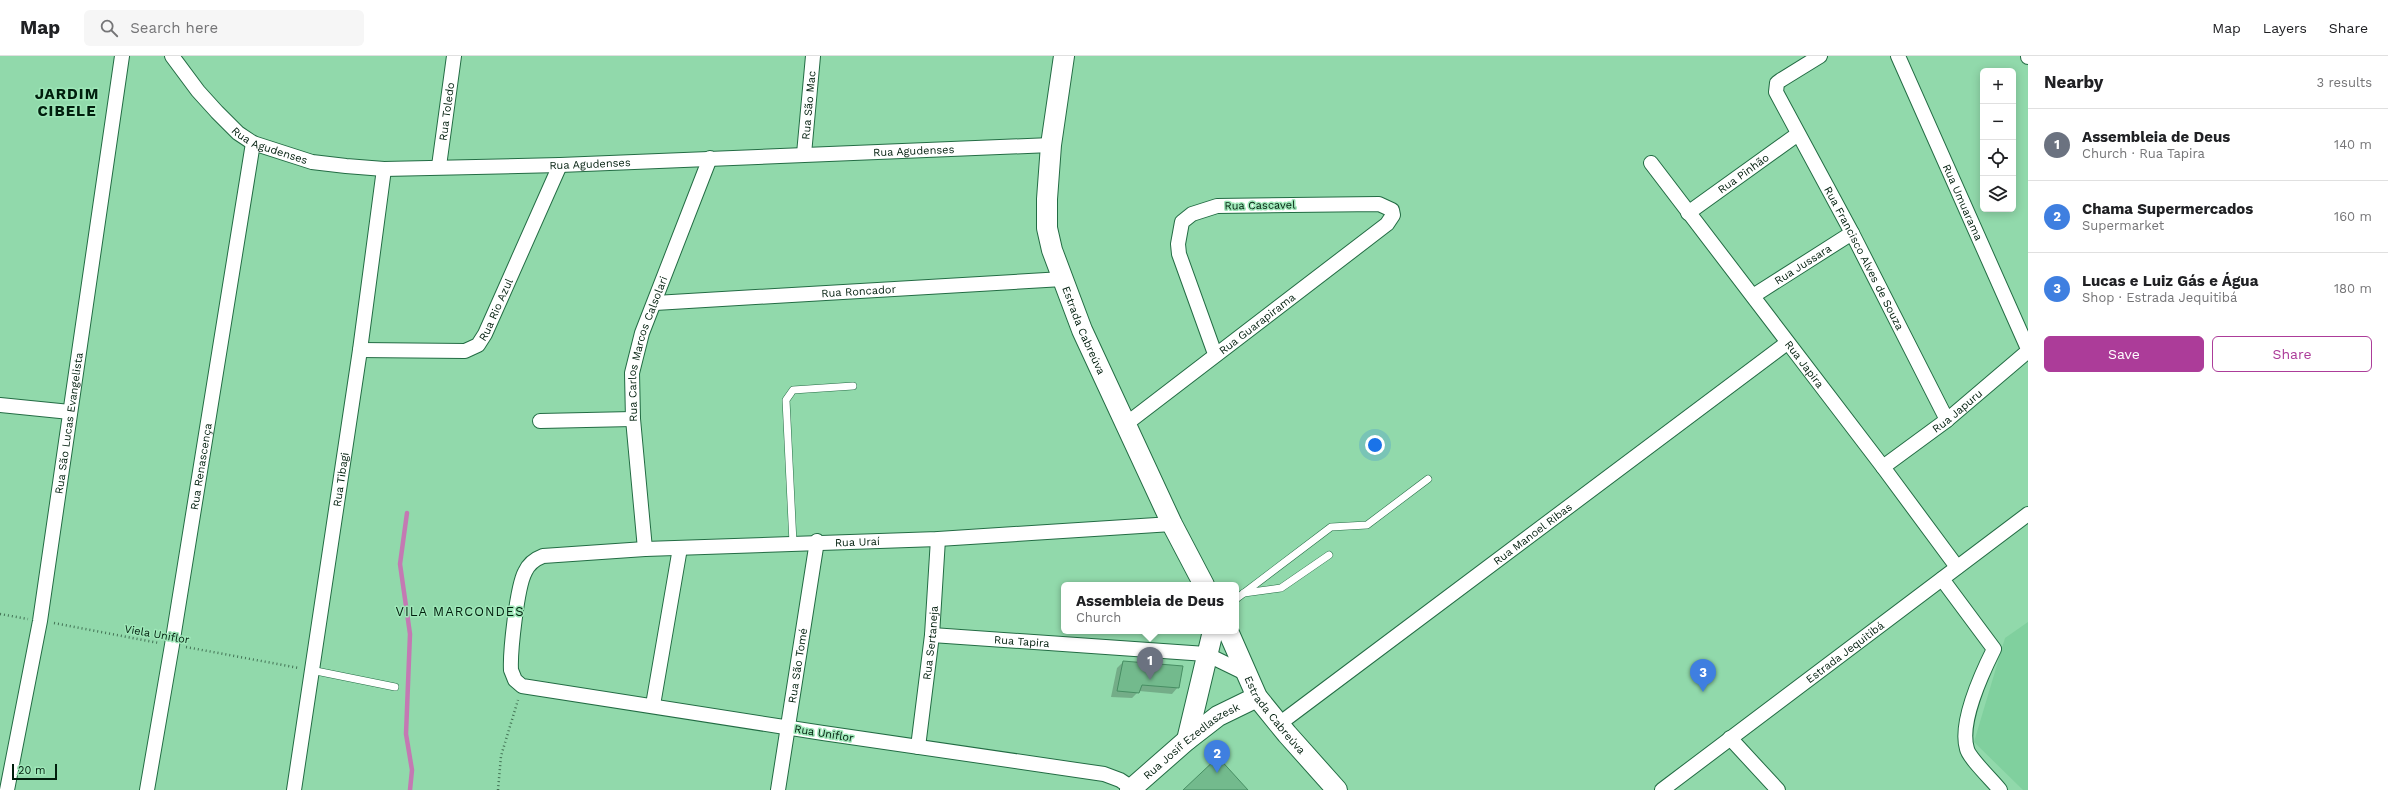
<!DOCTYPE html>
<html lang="en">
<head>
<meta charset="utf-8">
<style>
	body { margin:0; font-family:"Work Sans",sans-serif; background:#f6f6f6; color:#202124 }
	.controls { position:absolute; right:12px; top:12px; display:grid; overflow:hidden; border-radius:6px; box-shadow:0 2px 10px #0003 }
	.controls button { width:36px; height:36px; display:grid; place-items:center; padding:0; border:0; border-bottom:1px solid #e0e0e0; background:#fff; color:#202124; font:20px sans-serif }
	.scale { position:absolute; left:12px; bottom:10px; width:45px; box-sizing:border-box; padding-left:4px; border:2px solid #011e0d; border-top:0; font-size:11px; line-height:14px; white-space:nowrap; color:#011e0d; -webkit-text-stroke:3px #9ee7b8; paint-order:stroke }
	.you { position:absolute; left:1375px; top:389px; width:14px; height:14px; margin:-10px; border:3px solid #fff; border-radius:50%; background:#1a73e8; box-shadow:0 0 0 6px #1a73e833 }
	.badge { display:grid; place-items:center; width:26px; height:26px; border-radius:50%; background:#ac3c99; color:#fff; font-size:13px; font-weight:700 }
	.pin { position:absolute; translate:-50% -33px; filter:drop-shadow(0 1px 2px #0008) }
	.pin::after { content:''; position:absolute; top:21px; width:14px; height:12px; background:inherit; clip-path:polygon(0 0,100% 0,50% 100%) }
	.popup { position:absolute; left:1061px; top:526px; width:178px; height:52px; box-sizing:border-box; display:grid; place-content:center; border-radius:6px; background:#fff; filter:drop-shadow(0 1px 3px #0005); font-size:13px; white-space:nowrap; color:#757577 }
	.popup b { font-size:15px; color:#202124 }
	.popup::after { content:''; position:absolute; left:50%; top:100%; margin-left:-8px; border:8px solid transparent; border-top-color:#fff }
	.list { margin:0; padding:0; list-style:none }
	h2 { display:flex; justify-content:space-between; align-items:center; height:52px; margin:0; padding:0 16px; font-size:17px }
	h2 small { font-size:13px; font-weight:400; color:#757577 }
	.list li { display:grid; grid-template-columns:26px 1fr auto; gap:12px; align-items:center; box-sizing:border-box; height:72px; padding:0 16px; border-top:1px solid #e0e0e0 }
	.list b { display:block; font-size:15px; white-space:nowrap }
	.list p { margin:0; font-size:13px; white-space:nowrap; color:#757577 }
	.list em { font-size:13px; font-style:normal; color:#757577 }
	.actions { display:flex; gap:8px; padding:12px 16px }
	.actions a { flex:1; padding:9px 0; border:1px solid #ac3c99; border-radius:6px; text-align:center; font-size:14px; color:#ac3c99 }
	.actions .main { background:#ac3c99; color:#fff }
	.icon { flex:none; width:22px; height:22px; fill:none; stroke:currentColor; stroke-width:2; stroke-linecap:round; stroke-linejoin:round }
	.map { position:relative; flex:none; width:2028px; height:734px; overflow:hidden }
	header { display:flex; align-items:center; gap:24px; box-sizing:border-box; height:56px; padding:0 20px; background:#fff; border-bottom:1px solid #e0e0e0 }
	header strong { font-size:19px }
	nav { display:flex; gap:22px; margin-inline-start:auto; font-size:14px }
	.search { width:280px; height:36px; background:#f6f6f6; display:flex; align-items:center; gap:10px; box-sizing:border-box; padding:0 14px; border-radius:6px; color:#757577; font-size:15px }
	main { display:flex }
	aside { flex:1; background:#fff }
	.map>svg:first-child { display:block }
	.built { fill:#80d09e }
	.shadow { fill:#0003 }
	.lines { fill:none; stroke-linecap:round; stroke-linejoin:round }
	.stream { stroke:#c479b3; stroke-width:4.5 }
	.building { fill:#73ba8d; stroke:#478e63 }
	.lane-casing { stroke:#236c44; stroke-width:8 }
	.street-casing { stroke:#236c44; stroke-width:16 }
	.secondary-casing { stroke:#236c44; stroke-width:22 }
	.path { stroke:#437355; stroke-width:2.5; stroke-dasharray:1 3; stroke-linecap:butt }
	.lane { stroke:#fff; stroke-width:7 }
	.street { stroke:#fff; stroke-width:14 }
	.secondary { stroke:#fff; stroke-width:20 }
	.labels { text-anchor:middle; stroke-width:3; stroke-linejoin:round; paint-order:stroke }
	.street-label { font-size:11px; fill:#011e0d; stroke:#9ee7b8 }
	.quarter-label { font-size:13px; letter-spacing:1px; fill:#011e0d; stroke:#9ee7b8 }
	.district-label { font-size:15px; font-weight:bold; letter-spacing:1px; fill:#011e0d; stroke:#9ee7b8 }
</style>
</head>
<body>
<header>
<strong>Map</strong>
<div class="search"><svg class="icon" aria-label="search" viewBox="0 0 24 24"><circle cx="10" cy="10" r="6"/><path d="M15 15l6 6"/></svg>Search here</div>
<nav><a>Map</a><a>Layers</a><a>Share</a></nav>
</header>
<main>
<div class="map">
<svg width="2028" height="734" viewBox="0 0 2028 734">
	<rect width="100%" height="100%" fill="#91d9ab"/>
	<polygon class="built" points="2028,566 2028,734 2023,734 1974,686 2005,582"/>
	<polygon class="shadow" points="1123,606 1178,631 1172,638 1139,635 1132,642 1111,641 1117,612"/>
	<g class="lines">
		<polyline class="stream" points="407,457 400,508 410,578 406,678 412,714 410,734"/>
	</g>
	<g class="building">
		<polygon points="1123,605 1183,610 1179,632 1142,629 1139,637 1117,635"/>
		<polygon points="1218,701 1248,734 1183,734"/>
	</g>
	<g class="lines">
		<g class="lane-casing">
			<g id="lane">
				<polyline points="793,487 786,344 793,334 853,330"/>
				<polyline points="1244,537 1281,532 1329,499"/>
				<polyline points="1236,543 1331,471 1367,469 1428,423"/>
				<polyline points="311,614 395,631"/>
			</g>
		</g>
		<g class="street-casing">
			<g id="street">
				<path id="s1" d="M172,0L198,35L217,56L238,77L253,87L312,106L346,110L384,113L560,109L1051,89"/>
				<path id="s2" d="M1820,0L1781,24L1777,27L1776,36L1852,177L1947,364"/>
				<path id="s3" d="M1898,0L2028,293"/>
				<polyline points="2028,0 2028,1"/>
				<path id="s4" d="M804,98L813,0"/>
				<path id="s5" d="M1651,107L1883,411L1957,511"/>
				<path id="s6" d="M439,110L454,0"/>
				<path id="s7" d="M1688,157L1798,78"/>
				<path id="s8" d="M1753,240L1852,177"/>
				<path id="s9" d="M655,247L1063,223"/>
				<path id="s10" d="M360,294L465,295L478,289L485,278L560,109"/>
				<polyline points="0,349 70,356"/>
				<polyline points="540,365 633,363"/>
				<path id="s11" d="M1126,368L1387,168L1393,159L1392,154L1379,148L1217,150L1192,158L1182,166L1178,188L1179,198L1215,298"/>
				<path id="s12" d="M1883,411L1947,364L2028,295"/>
				<path id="s13" d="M645,493L633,363L632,317L642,277L710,102"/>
				<path d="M1942,523L1994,593C1982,617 1959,667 1967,693C1969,702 1994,726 2000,734"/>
				<path id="s14" d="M932,579L1206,598L1247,618"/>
				<polyline points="653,649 680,492"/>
				<path id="s15" d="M1279,668L1787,287"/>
				<polyline points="1730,682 1778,734"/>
				<path id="s16" d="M918,691L932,579L938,483"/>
				<path id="s17" d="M1132,732L1120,724L1104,718L823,677L522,630L515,624L511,614C510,596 517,531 525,516C529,507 535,503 543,500L645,493L938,483L1172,468"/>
				<path id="s18" d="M7,734L40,565L122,0"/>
				<path id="s19" d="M147,734L172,589L253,87"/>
				<path id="s20" d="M294,734L360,294L384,113"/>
				<path id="s21" d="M778,734L817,485"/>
				<path id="s22" d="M1662,734L2028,458"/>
			</g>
		</g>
		<g class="secondary-casing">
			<g id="secondary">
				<path id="s23" d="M1064,0L1051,89L1047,143V172L1052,194L1082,274L1172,468L1204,529"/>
				<path id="s24" d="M1228,575L1257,641L1287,678L1337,734"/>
				<polyline points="1187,684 1213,575"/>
				<path id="s25" d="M1130,734L1187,684L1218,660L1257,641"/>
			</g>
		</g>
		<g class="path">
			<polyline points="0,558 28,563"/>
			<polyline points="54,567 159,587"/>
			<polyline points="186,591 299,612"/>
			<polyline points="498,734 501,700 518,644"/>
		</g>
		<use href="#lane" class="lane"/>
		<use href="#street" class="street"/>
		<use href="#secondary" class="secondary"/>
	</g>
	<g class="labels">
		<g class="street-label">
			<text dy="4" stroke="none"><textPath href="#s4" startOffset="49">Rua São Mac</textPath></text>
			<text dy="4" stroke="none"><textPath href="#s6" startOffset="55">Rua Toledo</textPath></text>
			<text dy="4" stroke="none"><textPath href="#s1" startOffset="136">Rua Agudenses</textPath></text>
			<text dy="4" stroke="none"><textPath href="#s1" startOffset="784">Rua Agudenses</textPath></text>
			<text dy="4" stroke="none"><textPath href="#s1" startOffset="460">Rua Agudenses</textPath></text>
			<text dy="4" stroke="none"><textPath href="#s7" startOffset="68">Rua Pinhão</textPath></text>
			<text dy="4" stroke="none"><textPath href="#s3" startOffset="160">Rua Umuarama</textPath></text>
			<text transform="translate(1260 149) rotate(-1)" y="4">Rua Cascavel</text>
			<text dy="4" stroke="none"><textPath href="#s2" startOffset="248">Rua Francisco Alves de Souza</textPath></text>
			<text dy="4" stroke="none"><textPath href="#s8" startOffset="59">Rua Jussara</textPath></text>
			<text dy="4" stroke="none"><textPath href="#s9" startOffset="204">Rua Roncador</textPath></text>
			<text dy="4" stroke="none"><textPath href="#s10" startOffset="159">Rua Rio Azul</textPath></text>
			<text dy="4" stroke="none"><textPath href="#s11" startOffset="165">Rua Guarapirama</textPath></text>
			<text dy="4" stroke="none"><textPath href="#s23" startOffset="282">Estrada Cabreúva</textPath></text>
			<text dy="4" stroke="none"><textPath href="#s13" startOffset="203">Rua Carlos Marcos Calsolari</textPath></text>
			<text dy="4" stroke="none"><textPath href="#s5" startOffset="253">Rua Japira</textPath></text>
			<text dy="4" stroke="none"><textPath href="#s12" startOffset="93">Rua Japuru</textPath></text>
			<text dy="4" stroke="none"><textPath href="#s18" startOffset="372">Rua São Lucas Evangelista</textPath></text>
			<text dy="4" stroke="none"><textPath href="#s19" startOffset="328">Rua Renascença</textPath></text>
			<text dy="4" stroke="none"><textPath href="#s20" startOffset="314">Rua Tibagi</textPath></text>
			<text dy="4" stroke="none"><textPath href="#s15" startOffset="317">Rua Manoel Ribas</textPath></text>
			<text dy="4" stroke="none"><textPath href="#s17" startOffset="1079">Rua Uraí</textPath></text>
			<text transform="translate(157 578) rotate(10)" y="4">Viela Uniflor</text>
			<text dy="4" stroke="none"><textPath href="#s14" startOffset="90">Rua Tapira</textPath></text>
			<text dy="4" stroke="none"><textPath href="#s16" startOffset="105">Rua Sertaneja</textPath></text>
			<text dy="4" stroke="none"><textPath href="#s22" startOffset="229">Estrada Jequitibá</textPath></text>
			<text dy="4" stroke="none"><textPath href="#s21" startOffset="126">Rua São Tomé</textPath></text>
			<text dy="4" stroke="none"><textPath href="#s24" startOffset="97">Estrada Cabreúva</textPath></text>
			<text transform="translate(824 677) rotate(9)" y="4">Rua Uniflor</text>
			<text dy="4" stroke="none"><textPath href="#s25" startOffset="79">Rua Josif Ezedlaszesk</textPath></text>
		</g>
		<g class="quarter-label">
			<text x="460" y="560">VILA MARCONDES</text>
		</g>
		<g class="district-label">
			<text x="67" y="43">JARDIM<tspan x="67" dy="17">CIBELE</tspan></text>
		</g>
	</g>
</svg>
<div class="controls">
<button>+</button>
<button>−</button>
<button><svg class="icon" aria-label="locate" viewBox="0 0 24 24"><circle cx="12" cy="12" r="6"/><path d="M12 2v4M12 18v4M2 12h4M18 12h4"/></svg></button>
<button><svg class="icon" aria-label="layers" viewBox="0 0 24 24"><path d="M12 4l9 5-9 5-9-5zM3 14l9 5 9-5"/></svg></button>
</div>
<div class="scale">20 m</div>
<div class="you"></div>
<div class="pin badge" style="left:1150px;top:624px;background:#6b7280">1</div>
<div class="popup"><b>Assembleia de Deus</b>Church</div>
<div class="pin badge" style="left:1217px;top:717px;background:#3f7fe0">2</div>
<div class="pin badge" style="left:1703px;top:636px;background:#3f7fe0">3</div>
</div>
<aside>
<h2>Nearby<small>3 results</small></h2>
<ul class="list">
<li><span class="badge" style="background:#6b7280">1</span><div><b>Assembleia de Deus</b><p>Church · Rua Tapira</p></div><em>140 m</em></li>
<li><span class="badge" style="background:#3f7fe0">2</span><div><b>Chama Supermercados</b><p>Supermarket</p></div><em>160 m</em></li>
<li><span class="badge" style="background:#3f7fe0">3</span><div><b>Lucas e Luiz Gás e Água</b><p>Shop · Estrada Jequitibá</p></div><em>180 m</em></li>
</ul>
<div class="actions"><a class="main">Save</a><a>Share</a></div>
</aside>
</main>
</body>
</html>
